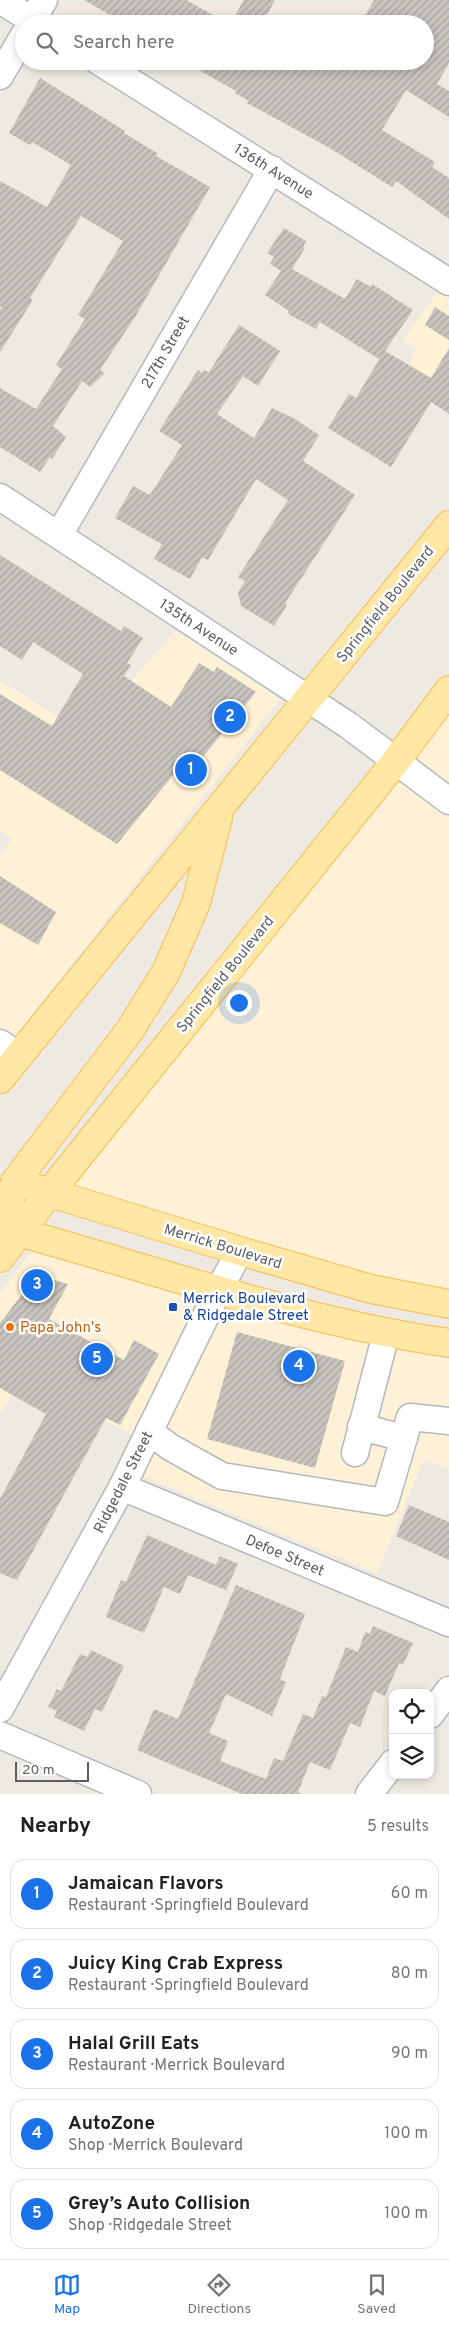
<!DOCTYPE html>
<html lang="en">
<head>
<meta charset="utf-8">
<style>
	body { margin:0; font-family:Overpass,sans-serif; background:#f2f2f2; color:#202124 }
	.controls { position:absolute; right:15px; bottom:15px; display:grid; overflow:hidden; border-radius:10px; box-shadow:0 2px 8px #0003 }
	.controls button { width:45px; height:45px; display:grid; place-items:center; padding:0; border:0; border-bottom:1px solid #e0e0e0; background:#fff; color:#202124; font:25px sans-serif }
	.scale { position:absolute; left:15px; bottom:12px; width:74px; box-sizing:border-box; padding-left:5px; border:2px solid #5a5f63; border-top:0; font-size:14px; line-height:18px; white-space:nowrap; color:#5a5f63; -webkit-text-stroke:4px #fff; paint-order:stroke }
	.you { position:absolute; left:238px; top:1002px; width:18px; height:18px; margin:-12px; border:4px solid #fff; border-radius:50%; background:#1a73e8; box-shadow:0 0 0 8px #1a73e833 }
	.badge { display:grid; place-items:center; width:32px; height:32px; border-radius:50%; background:#1a73e8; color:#fff; font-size:16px; font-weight:700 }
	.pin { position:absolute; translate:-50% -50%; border:2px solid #fff; box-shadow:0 1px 5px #0006 }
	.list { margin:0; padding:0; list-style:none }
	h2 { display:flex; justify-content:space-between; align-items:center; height:65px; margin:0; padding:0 20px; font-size:21px }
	h2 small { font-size:16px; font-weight:400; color:#757577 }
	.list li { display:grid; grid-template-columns:32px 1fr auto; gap:15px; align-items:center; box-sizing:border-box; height:70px; margin:0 10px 10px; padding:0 10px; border:1px solid #e0e0e0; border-radius:15px }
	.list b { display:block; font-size:19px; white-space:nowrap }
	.list p { margin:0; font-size:16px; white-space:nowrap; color:#757577 }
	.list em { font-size:16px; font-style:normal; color:#757577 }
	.icon { flex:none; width:28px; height:28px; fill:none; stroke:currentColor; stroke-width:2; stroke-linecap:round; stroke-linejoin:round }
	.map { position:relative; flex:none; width:449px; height:1794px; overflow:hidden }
	.search { position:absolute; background:#fff; box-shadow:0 2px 8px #0003; left:15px; right:15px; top:15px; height:55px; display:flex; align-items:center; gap:12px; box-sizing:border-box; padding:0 18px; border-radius:28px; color:#757577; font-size:19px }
	.sheet { height:465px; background:#fff }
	nav { display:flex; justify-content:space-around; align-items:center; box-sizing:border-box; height:70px; border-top:1px solid #e0e0e0; background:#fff; font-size:14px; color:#757577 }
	nav a { display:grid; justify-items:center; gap:2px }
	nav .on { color:#1a73e8 }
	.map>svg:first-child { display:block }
	.commercial { fill:#fff1d5 }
	.building { fill:url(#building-hatch) }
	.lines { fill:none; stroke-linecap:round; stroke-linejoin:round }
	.minor-casing { stroke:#b4b9bd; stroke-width:29 }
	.major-casing { stroke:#fbba4d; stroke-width:30 }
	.minor { stroke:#fff; stroke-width:26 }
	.major { stroke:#ffe8a5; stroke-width:28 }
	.transit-dot { fill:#1a4fb4; stroke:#fff; stroke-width:2 }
	.food-dot { fill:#e8710a; stroke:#fff; stroke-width:2 }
	.labels { text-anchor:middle; stroke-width:5; stroke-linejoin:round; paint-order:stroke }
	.street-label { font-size:15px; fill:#5a5f63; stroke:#fff }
	.transit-label { font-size:15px; fill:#164399; stroke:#fff; text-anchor:start }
	.food-label { font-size:15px; fill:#c56008; stroke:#fff; text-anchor:start }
</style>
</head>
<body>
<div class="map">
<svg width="449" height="1794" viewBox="0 0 449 1794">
	<defs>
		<pattern id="building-hatch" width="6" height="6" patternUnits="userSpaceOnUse" patternTransform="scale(1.25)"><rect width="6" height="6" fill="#c9c5be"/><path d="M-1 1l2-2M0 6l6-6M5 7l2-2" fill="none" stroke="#a6a39e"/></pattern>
	</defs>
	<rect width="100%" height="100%" fill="#eeeae1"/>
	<g class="commercial">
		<polygon points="449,277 449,415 402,385 415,349 402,341"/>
		<polygon points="176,631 280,699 0,1055 0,856 12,839 0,830 0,681 85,733"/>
		<polygon points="449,706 449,1298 62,1189"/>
		<polygon points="34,1248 449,1351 449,1470 424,1459 377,1573 135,1473 149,1444 23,1376 0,1414 0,1293"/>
	</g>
	<g class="building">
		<polygon points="84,0 186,0 229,24 126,24"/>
		<polygon points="244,0 275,0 262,24 230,24"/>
		<polygon points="374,0 449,0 449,63 437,84 449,91 449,117 406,90 382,130 435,162 432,167 449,178 449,219 396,181 392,187 328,147 247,103 249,101 235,93 236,91 183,61 425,61 425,24 360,24"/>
		<polygon points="40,78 125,131 124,133 157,153 156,156 210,187 135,317 100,370 105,373 90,387 82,381 53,426 66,437 52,459 50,457 40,472 0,447 0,388 36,409 62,369 56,365 85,319 78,315 123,241 81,216 30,298 33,300 0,352 0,310 2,307 0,306 0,181 47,207 71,165 32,142 30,145 9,133"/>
		<polygon points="284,228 306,241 303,247 305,248 292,269 345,299 357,279 371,287 372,284 413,310 385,351 431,378 449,348 449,414 431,402 391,467 328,428 349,394 356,398 382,355 379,359 320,322 316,329 288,314 289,311 265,295 281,271 270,264 274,257 267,253"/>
		<polygon points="435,307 449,316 449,340 425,325"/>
		<polygon points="239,325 280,351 258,386 243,376 217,414 254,438 272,408 295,419 319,435 303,461 355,495 293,591 285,603 287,605 274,626 241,606 238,592 245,581 238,577 288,500 256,479 208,560 202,557 190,579 154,559 162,544 115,518 133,486 150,495 182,445 159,431 198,370 202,373 204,370 209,372"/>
		<polygon points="0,555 121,631 124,626 143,638 127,663 131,665 124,676 171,707 199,663 214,672 217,667 256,692 202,758 204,759 189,783 174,774 117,844 0,770 0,694 52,726 83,674 33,642 22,660 0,646"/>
		<polygon points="0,876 56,912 38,945 0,923"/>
		<polygon points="37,1275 68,1284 49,1319 124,1360 134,1340 159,1354 120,1425 106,1418 17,1580 0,1573 0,1499 46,1414 0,1388 0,1323"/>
		<polygon points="237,1332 345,1361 315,1468 207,1439"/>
		<polygon points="409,1505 449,1522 449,1560 396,1536"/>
		<polygon points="147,1535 216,1565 220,1556 238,1564 226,1590 188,1575 180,1594 164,1587 144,1633 106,1617 121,1580 126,1582"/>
		<polygon points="236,1585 305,1614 280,1679 286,1682 272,1716 226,1694 209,1733 228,1741 220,1761 266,1779 274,1758 283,1761 303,1714 313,1718 322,1696 326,1697 346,1647 358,1652 365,1632 370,1634 373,1626 413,1643 403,1665 399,1663 385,1696 374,1691 360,1727 350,1723 330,1770 310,1762 298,1792 301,1794 242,1794 137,1750 154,1709 178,1719"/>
		<polygon points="91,1650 124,1666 102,1712 95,1709 84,1731 54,1717 57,1711 48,1707 57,1689 61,1691 80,1654 87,1657"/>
	</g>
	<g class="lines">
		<g class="minor-casing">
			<g id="minor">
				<polyline points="0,0 38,24"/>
				<polyline points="30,24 44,0"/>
				<polyline points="98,61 449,282"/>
				<polyline points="0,76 24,35"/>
				<polyline points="0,497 348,725 449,801"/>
				<polyline points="59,535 272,169"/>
				<polyline points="0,1043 19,1056"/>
				<polyline points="361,1427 404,1438"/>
				<polyline points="149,1431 170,1447 222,1476 385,1502 410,1417 449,1421"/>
				<polyline points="355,1453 386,1334"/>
				<polyline points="122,1487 449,1623"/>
				<polyline points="0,1709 122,1487 218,1291 240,1251"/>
				<polyline points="430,1715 449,1690"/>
				<polyline points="0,1735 138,1794"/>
				<polyline points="369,1794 393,1763"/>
			</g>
		</g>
		<g class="major-casing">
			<g id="major">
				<polyline points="0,1079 449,525"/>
				<polyline points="34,1188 240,1251 371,1289 449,1304"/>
				<path d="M4,1228C151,1268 297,1321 449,1343"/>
				<path d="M20,1232C10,1214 7,1203 15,1182L130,1030L166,972L196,903L218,818"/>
				<polyline points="0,1258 50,1192 396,761 449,690"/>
			</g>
		</g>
		<use href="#minor" class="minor"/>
		<use href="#major" class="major"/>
	</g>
	<rect class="transit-dot" x="168" y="1302" width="10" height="10" rx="2.5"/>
	<circle class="food-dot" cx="10" cy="1327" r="5"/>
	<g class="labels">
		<g class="street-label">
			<text transform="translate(274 171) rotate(32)" y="5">136th Avenue</text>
			<text transform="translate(165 352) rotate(-60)" y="5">217th Street</text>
			<text transform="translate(385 604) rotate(-51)" y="5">Springfield Boulevard</text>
			<text transform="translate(199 627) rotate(33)" y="5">135th Avenue</text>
			<text transform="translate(225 974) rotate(-51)" y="5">Springfield Boulevard</text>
			<text transform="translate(223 1246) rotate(17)" y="5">Merrick Boulevard</text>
			<text transform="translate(123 1482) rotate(-63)" y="5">Ridgedale Street</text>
			<text transform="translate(285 1555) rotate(23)" y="5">Defoe Street</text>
		</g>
		<g class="transit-label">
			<text x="183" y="1303">Merrick Boulevard<tspan x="183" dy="17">&amp; Ridgedale Street</tspan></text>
		</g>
		<g class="food-label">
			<text x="20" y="1332">Papa John's</text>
		</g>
	</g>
</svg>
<div class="controls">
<button><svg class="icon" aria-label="locate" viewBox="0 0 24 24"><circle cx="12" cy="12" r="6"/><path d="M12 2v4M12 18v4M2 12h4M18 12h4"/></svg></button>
<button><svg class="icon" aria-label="layers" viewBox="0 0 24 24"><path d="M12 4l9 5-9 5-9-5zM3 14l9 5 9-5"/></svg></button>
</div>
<div class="scale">20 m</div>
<div class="you"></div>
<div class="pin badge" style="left:191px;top:770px">1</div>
<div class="pin badge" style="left:230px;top:717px">2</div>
<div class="pin badge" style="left:37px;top:1285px">3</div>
<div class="pin badge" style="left:299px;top:1366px">4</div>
<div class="pin badge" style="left:97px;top:1359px">5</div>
<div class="search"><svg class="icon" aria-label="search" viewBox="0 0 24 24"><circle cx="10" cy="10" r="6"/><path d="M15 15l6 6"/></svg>Search here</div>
</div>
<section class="sheet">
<h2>Nearby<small>5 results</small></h2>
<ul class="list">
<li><span class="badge">1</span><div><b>Jamaican Flavors</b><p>Restaurant · Springfield Boulevard</p></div><em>60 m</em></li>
<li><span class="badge">2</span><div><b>Juicy King Crab Express</b><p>Restaurant · Springfield Boulevard</p></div><em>80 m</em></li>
<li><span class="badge">3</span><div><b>Halal Grill Eats</b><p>Restaurant · Merrick Boulevard</p></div><em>90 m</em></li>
<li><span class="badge">4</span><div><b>AutoZone</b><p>Shop · Merrick Boulevard</p></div><em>100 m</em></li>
<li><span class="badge">5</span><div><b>Grey’s Auto Collision</b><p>Shop · Ridgedale Street</p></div><em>100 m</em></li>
</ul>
</section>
<nav>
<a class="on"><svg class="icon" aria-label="map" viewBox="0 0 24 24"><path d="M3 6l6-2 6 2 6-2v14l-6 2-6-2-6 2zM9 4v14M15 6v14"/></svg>Map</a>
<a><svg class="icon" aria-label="directions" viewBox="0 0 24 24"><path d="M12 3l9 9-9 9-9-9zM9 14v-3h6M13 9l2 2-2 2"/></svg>Directions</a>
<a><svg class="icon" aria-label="saved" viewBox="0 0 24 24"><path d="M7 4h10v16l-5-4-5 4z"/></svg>Saved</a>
</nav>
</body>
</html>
